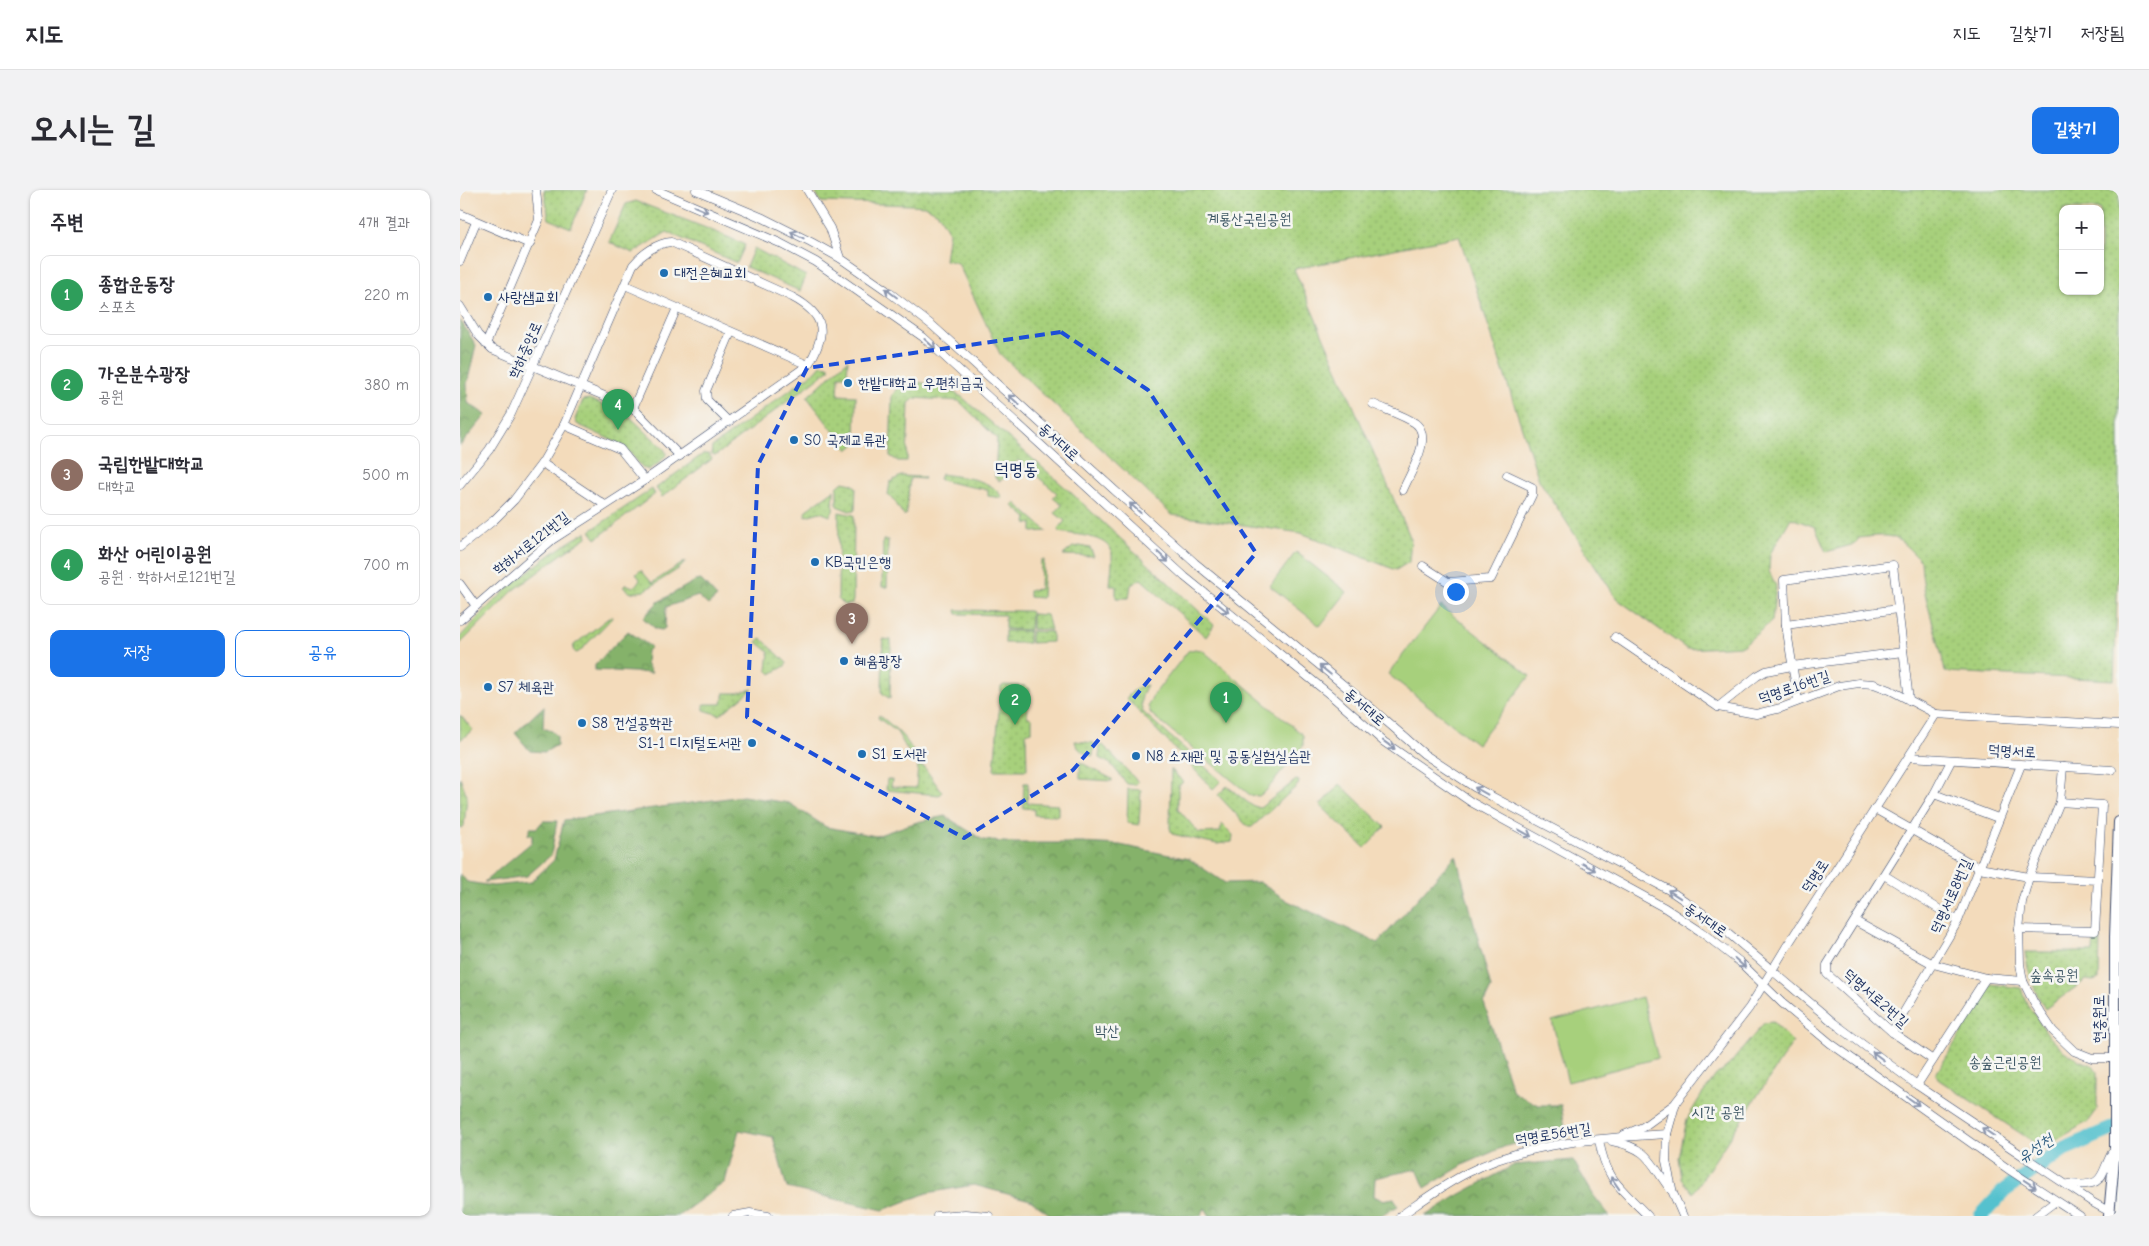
<!DOCTYPE html>
<html lang="ko">
<head>
<meta charset="utf-8">
<style>
	body { margin:0; font-family:"Comic Neue","Poor Story",sans-serif; background:#f2f2f3; color:#2b2b33 }
	.controls { position:absolute; right:15px; top:15px; display:grid; overflow:hidden; border-radius:10px; box-shadow:0 1px 4px #0004 }
	.controls button { width:45px; height:45px; display:grid; place-items:center; padding:0; border:0; border-bottom:1px solid #e1e1e2; background:#fff; color:#2b2b33; font:25px sans-serif }
	.you { position:absolute; left:995px; top:401px; width:18px; height:18px; margin:-12px; border:4px solid #fff; border-radius:50%; background:#1a73e8; box-shadow:0 0 0 8px #1a73e833 }
	.badge { display:grid; place-items:center; width:32px; height:32px; border-radius:50%; background:#1a73e8; color:#fff; font-size:16px; font-weight:700 }
	.pin { position:absolute; translate:-50% -41px; filter:drop-shadow(0 1px 2px #0008) }
	.pin::after { content:''; position:absolute; top:26px; width:18px; height:15px; background:inherit; clip-path:polygon(0 0,100% 0,50% 100%) }
	.list { margin:0; padding:0; list-style:none }
	h2 { display:flex; justify-content:space-between; align-items:center; height:65px; margin:0; padding:0 20px; font-size:21px }
	h2 small { font-size:16px; font-weight:400; color:#7c7c81 }
	.list li { display:grid; grid-template-columns:32px 1fr auto; gap:15px; align-items:center; box-sizing:border-box; height:80px; margin:0 10px 10px; padding:0 10px; border:1px solid #e1e1e2; border-radius:10px }
	.list b { display:block; font-size:19px; white-space:nowrap }
	.list p { margin:0; font-size:16px; white-space:nowrap; color:#7c7c81 }
	.list em { font-size:16px; font-style:normal; color:#7c7c81 }
	.actions { display:flex; gap:10px; padding:15px 20px }
	.actions a { flex:1; padding:11px 0; border:1px solid #1a73e8; border-radius:10px; text-align:center; font-size:18px; color:#1a73e8 }
	.actions .main { background:#1a73e8; color:#fff }
	.map { position:relative; flex:none; width:1659px; height:1026px; overflow:hidden; border-radius:10px }
	header { display:flex; align-items:center; gap:30px; box-sizing:border-box; height:70px; padding:0 25px; background:#fff; border-bottom:1px solid #e1e1e2 }
	header strong { font-size:24px }
	nav { display:flex; gap:28px; margin-inline-start:auto; font-size:18px }
	.intro { display:flex; align-items:center; justify-content:space-between; box-sizing:border-box; height:120px; padding:0 30px }
	h1 { margin:0; font-size:35px }
	.button { padding:12px 22px; border-radius:10px; background:#1a73e8; color:#fff; font-size:18px; font-weight:700 }
	main { display:flex; gap:30px; padding:0 30px }
	aside { flex:1; background:#fff; border-radius:10px; box-shadow:0 1px 4px #0004 }
	.map>svg:first-child { display:block }
	.grass { fill:url(#grass-dots); stroke:#61806c; fill-rule:evenodd }
	.forest { fill:url(#forest-crowns); stroke:#507064 }
	.pitch { fill:#a7d07b; stroke:#61806c }
	.lines { fill:none; stroke-linecap:round; stroke-linejoin:round }
	.river { stroke:#54c1ce; stroke-width:15 }
	.minor-casing { stroke:#3b496c; stroke-width:9 }
	.major-casing { stroke:#3b496c; stroke-width:12 }
	.minor { stroke:#fff; stroke-width:8 }
	.major { stroke:#fff; stroke-width:10 }
	.oneway { stroke:#8d97ae }
	.marked { fill:none; stroke:#1d4ed8; stroke-width:4; stroke-dasharray:10 6; stroke-linejoin:round }
	.poi-dot { fill:#1f6fb2; stroke:#f6f6f2; stroke-width:2 }
	.labels { text-anchor:middle; stroke-width:5; stroke-linejoin:round; paint-order:stroke }
	.park-label { font-size:15px; fill:#3e5765; stroke:#f6f6f2 }
	.poi-label { font-size:15px; fill:#1b2f5e; stroke:#f6f6f2; text-anchor:start }
	.street-label { font-size:15px; fill:#1b2f5e; stroke:#f6f6f2 }
	.water-label { font-size:16px; font-style:italic; fill:#2c5b80; stroke:#f6f6f2 }
	.quarter-label { font-size:18px; fill:#1b2f5e; stroke:#f6f6f2 }
</style>
</head>
<body>
<header>
<strong>지도</strong>
<nav><a>지도</a><a>길찾기</a><a>저장됨</a></nav>
</header>
<div class="intro"><h1>오시는 길</h1><a class="button">길찾기</a></div>
<main>
<aside>
<h2>주변<small>4개 결과</small></h2>
<ul class="list">
<li><span class="badge" style="background:#2e9e5b">1</span><div><b>종합운동장</b><p>스포츠</p></div><em>220 m</em></li>
<li><span class="badge" style="background:#2e9e5b">2</span><div><b>가온분수광장</b><p>공원</p></div><em>380 m</em></li>
<li><span class="badge" style="background:#8d6e63">3</span><div><b>국립한밭대학교</b><p>대학교</p></div><em>500 m</em></li>
<li><span class="badge" style="background:#2e9e5b">4</span><div><b>화산 어린이공원</b><p>공원 · 학하서로121번길</p></div><em>700 m</em></li>
</ul>
<div class="actions"><a class="main">저장</a><a>공유</a></div>
</aside>
<div class="map">
<svg width="1659" height="1026" viewBox="0 0 1659 1026">
	<defs>
		<pattern id="grass-dots" width="8" height="8" patternUnits="userSpaceOnUse" patternTransform="scale(1.25)"><rect width="8" height="8" fill="#a7d07b"/><path d="M2 2h.1M6 6h.1" fill="none" stroke="#8fb36d" stroke-width="1.8" stroke-linecap="round"/></pattern>
		<pattern id="forest-crowns" width="20" height="18" patternUnits="userSpaceOnUse" patternTransform="scale(1.25)"><rect width="20" height="18" fill="#85b26b"/><path d="M2 6a3 3 0 1 1 6 0M12 15a3 3 0 1 1 6 0" fill="none" stroke="#6c915b"/></pattern>
	</defs>
	<rect width="100%" height="100%" fill="#f6f6f2"/>
	<filter id="ink" filterUnits="userSpaceOnUse"><feTurbulence type="fractalNoise" baseFrequency=".02" numOctaves="2"/><feDisplacementMap in="SourceGraphic" scale="10" xChannelSelector="R" yChannelSelector="G"/><feConvolveMatrix kernelMatrix="1 2 1 2 8 2 1 2 1" color-interpolation-filters="sRGB"/></filter>
	<filter id="wash" filterUnits="userSpaceOnUse"><feTurbulence type="fractalNoise" baseFrequency=".0096" numOctaves="4" result="noise"/><feDisplacementMap in="SourceGraphic" scale="20" xChannelSelector="R" yChannelSelector="G"/><feGaussianBlur stdDeviation="1.12" result="paint"/><feColorMatrix in="noise" values="0 0 0 0 0 0 0 0 0 0 0 0 0 0 0 0 0 1.4 0 .05"/><feComposite in="paint" operator="in"/></filter>
	<g filter="url(#wash)">
		<rect width="100%" height="100%" fill="#f3dbbb"/>
		<g class="grass">
			<polygon points="84,0 127,0 111,38 89,29"/>
			<path d="M354,0H1659V353L1654,490L1485,482C1479,445 1462,410 1461,371C1435,345 1437,343 1399,348L1395,354L1366,362L1355,337L1331,328L1310,364L1309,381L1316,396L1312,431L1282,456L1227,459L1157,409L1079,290L999,46L834,79L951,349L949,372L936,380L841,343L712,325L540,164L498,73L485,70L489,42L478,23L465,16L451,15L361,12ZM1603,19H1640V101H1603Z"/>
			<path d="M176,11C213,26 250,38 285,55L277,73L207,42L173,63L149,52L166,14Z"/>
			<polygon points="294,58 346,86 340,101 286,77"/>
			<polygon points="388,170 387,186 379,186 378,205 396,206 395,254 388,260 347,207"/>
			<polygon points="361,175 369,176 369,180 255,266 251,264 252,257 356,181"/>
			<path d="M446,192H457L481,196L502,207L607,299L754,435L746,447L681,389L671,395L669,408H656V396H650C650,387 653,374 652,364C649,345 614,345 599,342L598,339L605,331L595,323L602,315L593,308L597,303L558,270L544,288L540,291L535,288L537,249L499,211L455,208L449,213L447,271H438L430,266L432,206L439,195Z"/>
			<polygon points="129,209 168,225 204,259 207,264 199,273 188,280 183,278 164,256 117,234 115,229 123,210"/>
			<polygon points="243,264 249,264 252,269 202,307 196,298"/>
			<path d="M481,284C499,287 533,288 542,308L528,306V300C519,298 483,292 479,289Z"/>
			<polygon points="441,286 463,287 464,289 450,288 446,325 443,325 434,310 428,305 430,292"/>
			<polygon points="383,292 392,294 396,297 395,320 389,321 377,316 377,297"/>
			<polygon points="192,299 195,304 136,349 130,341"/>
			<polygon points="374,300 373,321 370,326 360,322 346,326 346,320"/>
			<polygon points="555,313 587,341 572,342 572,334 566,333 567,328 553,316"/>
			<polygon points="379,322 394,325 393,410 392,414 384,415 378,409"/>
			<path d="M126,342L127,347L102,364L53,401L0,454V447C9,438 17,428 26,419C56,390 90,362 126,342Z"/>
			<polygon points="423,350 428,350 427,397 422,397"/>
			<polygon points="620,356 630,358 634,366 603,365 613,357"/>
			<polygon points="581,370 584,370 582,408 569,407 569,400 580,399"/>
			<polygon points="226,371 220,378 184,401 171,403 163,397 166,394 173,397 179,392 180,389 176,384 181,380 192,393"/>
			<polygon points="496,420 569,421 571,422 570,440 545,439 545,425 497,424"/>
			<polygon points="572,424 587,425 591,440 572,439"/>
			<polygon points="151,426 152,428 119,462 116,463 113,460 114,455"/>
			<rect x="545" y="441" width="24" height="12"/>
			<polygon points="571,441 592,442 592,452 571,453"/>
			<polygon points="301,448 327,473 325,476 311,484 307,480 309,462 297,452"/>
			<polygon points="423,449 431,450 430,509 422,503"/>
			<polygon points="544,495 565,496 570,499 567,526 572,529 572,541 566,543 567,580 534,580 541,497"/>
			<path d="M687,495C682,504 678,513 684,523L761,591L753,599L666,508L676,498Z"/>
			<polygon points="293,499 260,525 244,520 244,514 262,514 264,503 276,503"/>
			<path d="M419,525C435,538 449,549 456,568L453,570L437,542L418,528Z"/>
			<path d="M615,551L634,553L633,566C626,565 616,559 615,551Z"/>
			<polygon points="643,555 678,592 675,595 667,594 651,574 639,568 640,557"/>
			<polygon points="620,572 652,589 652,591 620,589"/>
			<polygon points="458,576 464,577 482,602 479,605 426,600 427,589 432,590 431,597 456,598"/>
			<polygon points="711,579 723,592 718,596 718,619 739,643 760,642 762,634 773,645 772,652 757,654 712,644 710,638"/>
			<polygon points="0,587 7,606 4,636 0,638"/>
			<polygon points="836,590 839,591 838,595 792,637 788,637 758,605 767,596 791,615 800,618"/>
			<polygon points="564,593 568,593 567,613 598,615 598,626 574,625 574,619 563,618"/>
			<polygon points="880,594 925,637 905,658 860,615"/>
			<polygon points="668,599 681,600 679,635 667,633"/>
			<path d="M1634,748H1640L1639,789L1633,791L1626,790L1585,819C1574,801 1568,783 1565,762H1633Z"/>
			<polygon points="1531,794 1561,798 1567,814 1589,846 1604,861 1618,870 1632,875 1637,882 1637,920 1629,931 1583,958 1479,890 1476,884"/>
			<polygon points="1313,832 1333,852 1233,1003 1222,989 1219,968 1227,929 1241,906 1256,885 1269,875 1304,833"/>
		</g>
		<g class="forest">
			<polygon points="0,130 16,155 7,194 8,213 26,225 0,256"/>
			<polygon points="241,390 257,407 248,415 238,406 206,417 205,438 202,440 196,439 183,428 198,412 235,391"/>
			<polygon points="168,441 191,457 187,461 186,474 192,483 135,480 135,475"/>
			<polygon points="84,516 83,538 92,541 97,546 97,555 85,562 70,561 55,543"/>
			<polygon points="283,606 329,613 366,637 416,646 457,632 485,626 523,650 554,653 623,653 660,655 729,669 765,693 799,692 828,711 918,753 996,665 1031,798 1024,813 1053,902 1078,915 1101,915 1106,943 1046,956 1005,974 965,998 957,979 915,988 914,1006 922,1010 934,1008 938,1016 921,1026 750,1026 745,1018 741,1026 592,1026 570,1010 514,995 467,1003 423,1020 327,998 313,947 279,940 265,992 218,1026 0,1026 0,684 7,692 33,696 71,692 94,670 104,630"/>
			<polygon points="83,631 97,631 91,665 67,686 24,692 72,652 72,645 68,645 70,638 77,638"/>
			<polygon points="1113,970 1134,1006 1150,1026 965,1026 997,1006 1054,975"/>
		</g>
		<g class="pitch">
			<polygon points="836,362 887,402 860,436 810,396"/>
			<polygon points="981,416 1070,486 1017,554 928,484"/>
			<polygon points="735,459 742,460 843,545 843,556 806,601 799,606 790,605 691,524 688,516 692,507 728,461"/>
			<polygon points="0,525 13,540 0,550"/>
			<polygon points="1182,807 1198,868 1108,892 1092,831"/>
		</g>
		<g class="lines">
			<polyline class="river" points="1521,1026 1545,1000 1604,959 1659,936"/>
		</g>
	</g>
	<g filter="url(#ink)">
		<g class="lines">
			<g class="minor-casing">
				<g id="minor">
					<polyline points="196,0 320,53 356,72 463,147 725,387 874,508 924,552 1011,612 1205,718 1240,741 1280,772 1322,813 1370,853 1551,981 1620,1026"/>
					<polyline points="236,0 303,28 351,52 380,68 426,100 473,136 735,373 903,511 964,564 1014,597 1209,700 1254,731 1374,833 1457,895 1632,1012 1650,1022"/>
					<polyline points="347,0 370,38 380,68"/>
					<polyline points="0,24 70,54"/>
					<polyline points="0,71 16,32"/>
					<polyline points="165,95 348,175"/>
					<polyline points="0,116 18,145 32,159 173,218 220,266"/>
					<polyline points="26,154 79,30 76,0"/>
					<path d="M913,214C926,220 943,225 955,233C974,247 950,283 943,300"/>
					<polyline points="173,218 217,118"/>
					<polyline points="269,232 247,210 246,201 271,142"/>
					<polyline points="104,235 160,259 185,290"/>
					<polyline points="82,273 145,315"/>
					<polyline points="0,295 29,260 51,224 152,0"/>
					<path d="M0,357L34,330L54,310L82,273L104,235L173,75C182,64 197,53 211,52L332,107C366,125 368,143 348,175L185,290L92,350L0,430"/>
					<polyline points="963,376 988,392 1031,389 1072,305 1072,297 1047,285"/>
					<polyline points="0,394 16,416"/>
					<polyline points="1326,435 1437,419"/>
					<polyline points="1155,447 1258,517 1296,524 1321,518 1379,496 1399,493 1414,494 1430,500 1476,524"/>
					<polyline points="1338,511 1326,435 1324,390 1433,375 1449,510"/>
					<polyline points="1258,517 1297,486 1306,481 1332,476 1443,462"/>
					<polyline points="1450,567 1652,580"/>
					<polyline points="1603,577 1600,612 1569,687 1562,712 1559,739 1560,774 1563,791 1574,813 1593,841 1614,861 1632,868 1654,868"/>
					<polyline points="1474,604 1538,628"/>
					<polyline points="1415,619 1519,678 1569,687 1638,690"/>
					<polyline points="1424,685 1498,731"/>
					<polyline points="1395,731 1473,774 1526,788 1563,791"/>
					<polyline points="1559,739 1635,741 1642,615 1600,612"/>
					<polyline points="1432,842 1498,731 1561,575"/>
					<polyline points="1473,870 1432,842 1367,784 1367,775 1474,604 1491,571"/>
					<polyline points="1457,895 1526,788"/>
					<polyline points="1164,945 1183,937 1216,913"/>
					<path d="M1139,950C1146,991 1161,998 1188,1026"/>
					<path d="M1152,951C1190,959 1189,971 1210,999"/>
					<path d="M1609,994C1648,997 1638,986 1654,959"/>
					<polyline points="273,1026 290,1023 308,1026"/>
					<polyline points="477,1026 505,1024 529,1026"/>
					<path d="M940,1026C962,1011 983,995 1007,983C1066,952 1141,948 1207,944"/>
					<polyline points="1223,1026 1213,1003 1206,971 1207,944 1216,912 1289,818 1325,759 1476,524 1659,535"/>
					<polyline points="1576,1026 1596,1011"/>
				</g>
			</g>
			<g class="major-casing">
				<polyline id="major" points="1649,1026 1655,958 1655,747 1659,632"/>
			</g>
			<use href="#minor" class="minor"/>
			<use href="#major" class="major"/>
		</g>
		<defs><path id="oneway-shaft" d="M-6 0H5M1.5-3L5.5 0L1.5 3" fill="none" stroke-width="1.6" stroke-linecap="round" stroke-linejoin="round" transform="scale(1.25)"/></defs>
		<g class="oneway">
			<use href="#oneway-shaft" transform="translate(241 19) rotate(23)"/>
			<use href="#oneway-shaft" transform="translate(337 45) rotate(-153)"/>
			<use href="#oneway-shaft" transform="translate(431 103) rotate(-143)"/>
			<use href="#oneway-shaft" transform="translate(470 154) rotate(42)"/>
			<use href="#oneway-shaft" transform="translate(554 210) rotate(-138)"/>
			<use href="#oneway-shaft" transform="translate(675 318) rotate(-138)"/>
			<use href="#oneway-shaft" transform="translate(703 367) rotate(43)"/>
			<use href="#oneway-shaft" transform="translate(763 418) rotate(39)"/>
			<use href="#oneway-shaft" transform="translate(865 480) rotate(-141)"/>
			<use href="#oneway-shaft" transform="translate(929 555) rotate(36)"/>
			<use href="#oneway-shaft" transform="translate(1021 601) rotate(-151)"/>
			<use href="#oneway-shaft" transform="translate(1065 643) rotate(29)"/>
			<use href="#oneway-shaft" transform="translate(1129 677) rotate(29)"/>
			<use href="#oneway-shaft" transform="translate(1214 704) rotate(-147)"/>
			<use href="#oneway-shaft" transform="translate(1280 773) rotate(42)"/>
			<use href="#oneway-shaft" transform="translate(1418 866) rotate(-143)"/>
			<use href="#oneway-shaft" transform="translate(1453 911) rotate(35)"/>
			<use href="#oneway-shaft" transform="translate(1528 942) rotate(-146)"/>
			<use href="#oneway-shaft" transform="translate(1155 993) rotate(-125)"/>
			<use href="#oneway-shaft" transform="translate(1570 994) rotate(34)"/>
		</g>
	</g>
	<path class="marked" d="M601,142L688,200L796,363L613,580L504,648L287,527L298,275L347,178Z"/>
	<g class="poi-dot">
		<circle cx="204" cy="83" r="5"/>
		<circle cx="28" cy="107" r="5"/>
		<circle cx="388" cy="193" r="5"/>
		<circle cx="334" cy="250" r="5"/>
		<circle cx="355" cy="372" r="5"/>
		<circle cx="384" cy="471" r="5"/>
		<circle cx="28" cy="497" r="5"/>
		<circle cx="122" cy="533" r="5"/>
		<circle cx="292" cy="553" r="5"/>
		<circle cx="402" cy="564" r="5"/>
		<circle cx="676" cy="566" r="5"/>
	</g>
	<g class="labels">
		<g class="park-label">
			<text x="789" y="34">계룡산국립공원</text>
			<text x="1594" y="790">숲속공원</text>
			<text x="647" y="846">박산</text>
			<text x="1545" y="877">송숲근린공원</text>
			<text x="1258" y="927">시간 공원</text>
		</g>
		<g class="poi-label">
			<text x="214" y="88">대전은혜교회</text>
			<text x="38" y="112">사랑샘교회</text>
			<text x="398" y="198">한밭대학교 우편취급국</text>
			<text x="344" y="255">S0 국제교류관</text>
			<text x="365" y="377">KB국민은행</text>
			<text x="394" y="476">혜윰광장</text>
			<text x="38" y="502">S7 체육관</text>
			<text x="132" y="538">S8 건설공학관</text>
			<text x="282" y="558" text-anchor="end">S1-1 디지털도서관</text>
			<text x="412" y="569">S1 도서관</text>
			<text x="686" y="571">N8 소재관 및 공동실험실습관</text>
		</g>
		<g class="street-label">
			<text transform="translate(65 160) rotate(-66)" y="5">학하중앙로</text>
			<text transform="translate(599 252) rotate(42)" y="5">동서대로</text>
			<text transform="translate(71 353) rotate(-38)" y="5">학하서로121번길</text>
			<text transform="translate(1334 497) rotate(-19)" y="5">덕명로16번길</text>
			<text transform="translate(905 517) rotate(41)" y="5">동서대로</text>
			<text transform="translate(1552 561) rotate(3)" y="5">덕명서로</text>
			<text transform="translate(1355 686) rotate(-57)" y="5">덕명로</text>
			<text transform="translate(1491 706) rotate(-66)" y="5">덕명서로8번길</text>
			<text transform="translate(1246 730) rotate(35)" y="5">동서대로</text>
			<text transform="translate(1416 808) rotate(41)" y="5">덕명서로2번길</text>
			<text transform="translate(1639 829) rotate(-90)" y="5">현충원로</text>
			<text transform="translate(1093 944) rotate(-9)" y="5">덕명로56번길</text>
		</g>
		<g class="water-label">
			<text transform="translate(1575 958) rotate(-34)" y="6">유성천</text>
		</g>
		<g class="quarter-label">
			<text x="556" y="285">덕명동</text>
		</g>
	</g>
</svg>
<div class="controls">
<button>+</button>
<button>−</button>
</div>
<div class="you"></div>
<div class="pin badge" style="left:766px;top:533px;background:#2e9e5b">1</div>
<div class="pin badge" style="left:555px;top:535px;background:#2e9e5b">2</div>
<div class="pin badge" style="left:392px;top:454px;background:#8d6e63">3</div>
<div class="pin badge" style="left:158px;top:240px;background:#2e9e5b">4</div>
</div>
</main>
</body>
</html>
